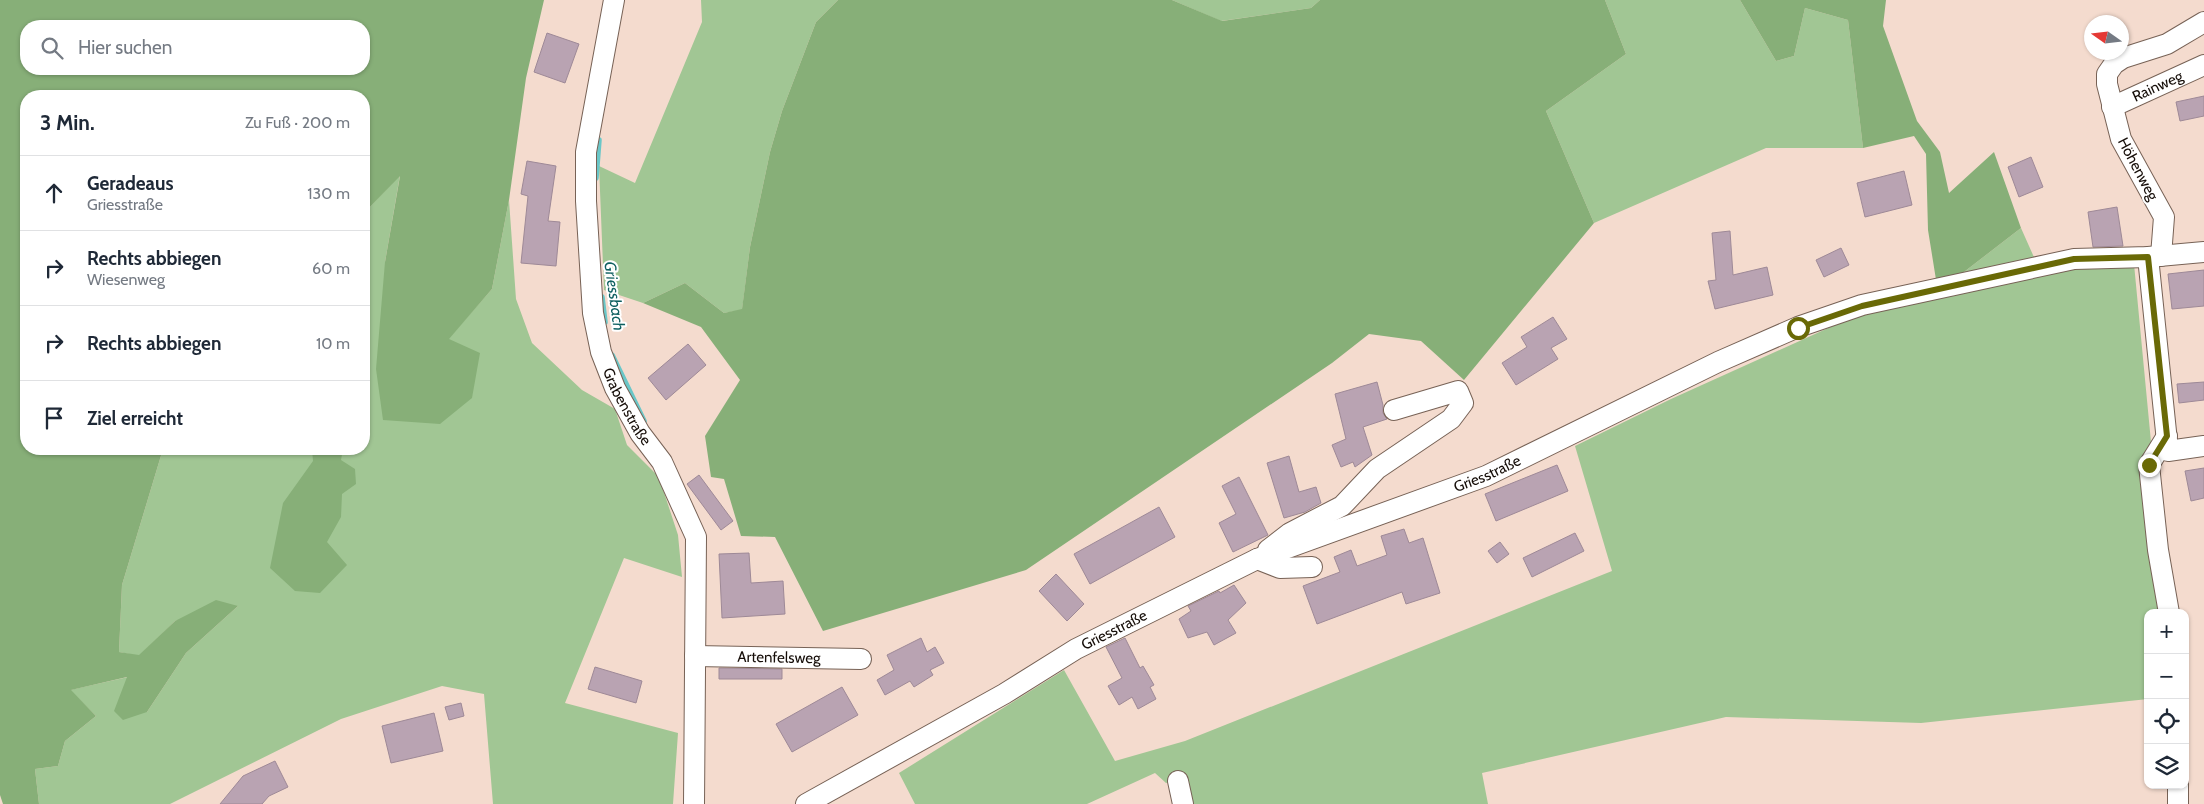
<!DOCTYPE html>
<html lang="de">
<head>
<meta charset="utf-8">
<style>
	body { margin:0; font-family:Cabin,sans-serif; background:#f6f6f7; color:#1f2937 }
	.controls { position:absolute; right:15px; bottom:15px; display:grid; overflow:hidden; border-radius:10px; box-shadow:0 1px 4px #0004 }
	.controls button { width:45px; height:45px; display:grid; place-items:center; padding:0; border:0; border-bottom:1px solid #e0e1e3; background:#fff; color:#1f2937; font:25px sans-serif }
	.compass { position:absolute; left:2084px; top:15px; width:45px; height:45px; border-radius:50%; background:#fff; box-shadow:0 1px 4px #0004; rotate:284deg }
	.stop { position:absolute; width:15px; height:15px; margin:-11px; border:4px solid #696906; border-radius:50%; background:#fff }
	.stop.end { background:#696906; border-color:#fff; box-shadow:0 1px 5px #0008 }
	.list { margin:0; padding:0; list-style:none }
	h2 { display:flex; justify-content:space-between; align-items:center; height:65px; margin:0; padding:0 20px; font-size:21px }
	h2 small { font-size:16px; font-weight:400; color:#747a83 }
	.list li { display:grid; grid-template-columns:32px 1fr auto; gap:15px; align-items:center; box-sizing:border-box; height:75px; padding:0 20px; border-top:1px solid #e0e1e3 }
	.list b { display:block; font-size:19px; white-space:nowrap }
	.list p { margin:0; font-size:16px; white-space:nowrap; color:#747a83 }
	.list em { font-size:16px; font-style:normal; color:#747a83 }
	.icon { flex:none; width:28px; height:28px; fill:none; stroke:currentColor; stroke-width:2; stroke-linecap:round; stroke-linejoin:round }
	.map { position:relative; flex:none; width:2204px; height:804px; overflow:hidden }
	.search { position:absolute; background:#fff; box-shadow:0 1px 4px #0004; left:20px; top:20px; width:350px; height:55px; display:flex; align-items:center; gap:12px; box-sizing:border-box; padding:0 18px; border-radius:20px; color:#747a83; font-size:19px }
	.panel { position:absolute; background:#fff; box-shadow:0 1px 4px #0004; left:20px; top:90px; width:350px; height:365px; border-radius:20px }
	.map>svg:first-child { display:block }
	.green { fill:#a1c694 }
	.forest { fill:#87af78; fill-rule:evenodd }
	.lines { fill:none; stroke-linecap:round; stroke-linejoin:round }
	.stream { stroke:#6ac7c8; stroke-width:5.5 }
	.building { fill:#b9a3b2; stroke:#9e8997 }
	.minor-casing { stroke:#776256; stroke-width:22 }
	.minor { stroke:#fff; stroke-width:20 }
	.route { stroke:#696906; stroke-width:6 }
	.labels { text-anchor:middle; stroke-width:4; stroke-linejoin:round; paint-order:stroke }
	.street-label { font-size:15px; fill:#150d08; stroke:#fff }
	.water-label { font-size:16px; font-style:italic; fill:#0f6061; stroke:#fff }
</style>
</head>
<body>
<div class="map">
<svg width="2204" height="804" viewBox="0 0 2204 804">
	<rect width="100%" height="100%" fill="#f4dbce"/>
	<g class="green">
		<polygon points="701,0 838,0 816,22 782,111 770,152 750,247 742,310 724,313 685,283 643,303 604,290 599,166 635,183 702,22"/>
		<polygon points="1172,0 1320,0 1311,8 1221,21"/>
		<polygon points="1605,0 1740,0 1776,61 1794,56 1805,8 1848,20 1863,148 1766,148 1594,223 1546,111 1626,54"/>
		<polygon points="400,175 385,262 448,339 492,289 509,200 516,299 532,343 582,390 615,409 627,445 659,477 678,535 682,577 624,558 565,703 678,733 673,804 493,804 484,694 442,686 341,719 170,804 39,804 35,769 58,766 65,741 96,716 70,690 128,677 147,712 186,653 238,606 175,621 139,656 119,652 122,585 163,449 364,449 364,213"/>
		<polygon points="2021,228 2041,273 2134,264 2162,557 2174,613 2148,613 2148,699 1921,723 1726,717 1482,773 1488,804 1190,804 1184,778 1166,783 1155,773 1087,804 915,804 899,773 1064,670 1115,761 1185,741 1612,571 1575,446 1671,399 1857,315 1938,292"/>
	</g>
	<g class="forest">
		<path d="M0,0H544L526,78L509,200L492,289L449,339L480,353L472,398L440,424L383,420L376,369L385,262L400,176L364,213V96H26V449H163L122,585L119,652L139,655L175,621L216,600L238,606L186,653L147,712L123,720L114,711L127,677L71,690L96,716L65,741L58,766L35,769L39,804H3L0,795ZM364,26V69H26V26Z"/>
		<polygon points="838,0 1172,0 1222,21 1311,8 1320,0 1605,0 1626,54 1546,111 1594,223 1464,380 1421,341 1369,334 1332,363 1026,570 823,631 775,537 741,536 724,479 711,477 705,436 740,380 701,327 643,303 685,283 724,313 742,309 750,247 770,152 782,111 816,22"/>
		<polygon points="1740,0 1886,0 1883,26 1917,121 1940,152 1949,193 1994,152 2021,228 1938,292 1928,230 1926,154 1914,136 1863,148 1848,20 1805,8 1794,56 1776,61"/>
		<polygon points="312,449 343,449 341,460 355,469 356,484 342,494 341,517 327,542 347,565 320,593 295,591 270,568 283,503 313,461"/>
	</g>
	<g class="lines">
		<g class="stream">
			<polyline points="596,178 599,140"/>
			<polyline points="602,297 605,322"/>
			<polyline points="612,355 644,421"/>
		</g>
	</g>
	<g class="building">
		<polygon points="547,33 579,44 565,83 534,72"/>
		<polygon points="2204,96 2204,116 2180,121 2176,102"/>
		<polygon points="2031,157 2043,187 2019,197 2008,167"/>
		<polygon points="527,161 556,166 548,221 560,222 556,266 521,263 528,196 521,194"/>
		<polygon points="1904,171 1912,205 1865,217 1857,183"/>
		<polygon points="2117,207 2123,246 2093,247 2088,212"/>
		<polygon points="1730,231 1733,275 1767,267 1773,295 1715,309 1708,281 1716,280 1712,233"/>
		<polygon points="1841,248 1849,265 1824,277 1816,260"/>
		<polygon points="2204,270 2204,306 2172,309 2168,274"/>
		<polygon points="1553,317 1567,339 1551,348 1558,359 1516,385 1502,363 1527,347 1521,337"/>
		<polygon points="688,344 706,365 666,400 648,378"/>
		<polygon points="1377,382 1383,405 1383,413 1387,419 1363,427 1372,455 1355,467 1353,462 1341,467 1332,445 1346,439 1335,394"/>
		<polygon points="2204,382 2204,400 2179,403 2177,384"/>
		<polygon points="1289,456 1299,492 1316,487 1321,503 1305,512 1284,518 1267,463"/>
		<polygon points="1557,465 1568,491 1496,521 1485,494"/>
		<polygon points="2204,468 2204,498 2191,501 2185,471"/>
		<polygon points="699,475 733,521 721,530 687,484"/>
		<polygon points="1239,477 1268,535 1233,552 1219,523 1236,514 1222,486"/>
		<polygon points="1159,507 1175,537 1090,584 1074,554"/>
		<polygon points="1404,529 1409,543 1423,538 1440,593 1406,604 1402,592 1317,624 1303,586 1340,572 1334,557 1351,550 1357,566 1387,555 1381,536"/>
		<polygon points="1575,533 1584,551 1532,577 1523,558"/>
		<polygon points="1500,542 1509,554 1497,563 1488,551"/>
		<polygon points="749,553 751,583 783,581 785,614 722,618 719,554"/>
		<polygon points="1056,574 1084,604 1067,621 1039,591"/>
		<polygon points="1234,585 1246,603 1228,620 1236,633 1214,645 1207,632 1188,638 1179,619 1191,611 1188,606 1219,591 1220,593"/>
		<polygon points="921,638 927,652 935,647 944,663 930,670 933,675 914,687 910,681 885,695 877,680 894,670 887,655"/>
		<polygon points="1125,638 1140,668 1143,666 1154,685 1150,687 1156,699 1138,709 1132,697 1119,705 1108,686 1122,678 1106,647"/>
		<polygon points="595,667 642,681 636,703 588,689"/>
		<polygon points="719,668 782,669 782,679 719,679"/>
		<polygon points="842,687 858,715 792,752 776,724"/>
		<polygon points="461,703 464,716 449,720 445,707"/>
		<polygon points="434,713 443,751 391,763 382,726"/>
		<polygon points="275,761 288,787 269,796 262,804 220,804 243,776"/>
	</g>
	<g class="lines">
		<g class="minor-casing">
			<g id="minor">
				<path id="s1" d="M614,0L586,152V201L593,313L601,352L615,388L640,433L662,462L696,537L694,804"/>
				<path id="s2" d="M2112,107L2204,65"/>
				<polyline points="2161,256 2164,217 2121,139 2107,84 2107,74 2114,64 2123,58 2167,44 2204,22"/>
				<polyline points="2148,257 2168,451 2204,446"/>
				<polyline points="2167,436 2149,465 2158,550 2169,613"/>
				<polyline points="1268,550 1290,533 1342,506 1377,469 1451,419 1463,403 1458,391 1394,410"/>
				<polyline points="1257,559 1280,568 1312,567"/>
				<path id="s3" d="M695,656L861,659"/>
				<polyline points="1178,781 1183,804"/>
				<path id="s4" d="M806,804L1004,694L1076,649L1257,559L1486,476L1718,362L1798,327L1862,305L2074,259L2148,257L2204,252"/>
				<polyline points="2178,804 2178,785"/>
			</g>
		</g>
		<use href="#minor" class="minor"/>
	</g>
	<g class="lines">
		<polyline class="route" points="1798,328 1862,306 2074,259 2148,257 2167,436 2149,465"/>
	</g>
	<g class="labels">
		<g class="street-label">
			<text dy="5" stroke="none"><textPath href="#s2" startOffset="50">Rainweg</textPath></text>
			<text transform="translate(2138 169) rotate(62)" y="5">Höhenweg</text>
			<text dy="5" stroke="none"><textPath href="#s1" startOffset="416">Grabenstraße</textPath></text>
			<text dy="5" stroke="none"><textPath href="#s4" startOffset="759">Griesstraße</textPath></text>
			<text dy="5" stroke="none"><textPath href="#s4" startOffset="354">Griesstraße</textPath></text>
			<text dy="5" stroke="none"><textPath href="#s3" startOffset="84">Artenfelsweg</textPath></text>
		</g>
		<g class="water-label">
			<text transform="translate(615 296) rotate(82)" y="6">Griessbach</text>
		</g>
	</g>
</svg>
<div class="controls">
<button>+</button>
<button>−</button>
<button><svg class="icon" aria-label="locate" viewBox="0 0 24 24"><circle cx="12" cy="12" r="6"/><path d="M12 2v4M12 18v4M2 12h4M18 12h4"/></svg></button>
<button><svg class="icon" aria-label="layers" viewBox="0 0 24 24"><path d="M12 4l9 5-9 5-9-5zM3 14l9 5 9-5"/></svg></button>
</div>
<svg class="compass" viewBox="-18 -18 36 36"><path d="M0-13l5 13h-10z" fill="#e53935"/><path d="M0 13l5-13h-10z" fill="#747a83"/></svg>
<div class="stop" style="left:1798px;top:328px"></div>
<div class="stop end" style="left:2149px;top:465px"></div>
<div class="search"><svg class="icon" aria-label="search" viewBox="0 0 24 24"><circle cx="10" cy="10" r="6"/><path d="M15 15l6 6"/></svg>Hier suchen</div>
<section class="panel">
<h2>3 Min.<small>Zu Fuß · 200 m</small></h2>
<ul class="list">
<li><svg class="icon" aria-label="ahead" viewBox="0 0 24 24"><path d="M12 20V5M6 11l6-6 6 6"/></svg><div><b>Geradeaus</b><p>Griesstraße</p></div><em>130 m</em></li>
<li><svg class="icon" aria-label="right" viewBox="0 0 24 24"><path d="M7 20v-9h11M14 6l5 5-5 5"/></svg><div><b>Rechts abbiegen</b><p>Wiesenweg</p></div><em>60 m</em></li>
<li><svg class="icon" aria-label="right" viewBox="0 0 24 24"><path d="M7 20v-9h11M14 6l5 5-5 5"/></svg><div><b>Rechts abbiegen</b></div><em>10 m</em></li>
<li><svg class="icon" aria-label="arrive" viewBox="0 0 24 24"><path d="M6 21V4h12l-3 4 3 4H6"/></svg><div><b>Ziel erreicht</b></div></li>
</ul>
</section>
</div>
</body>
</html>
